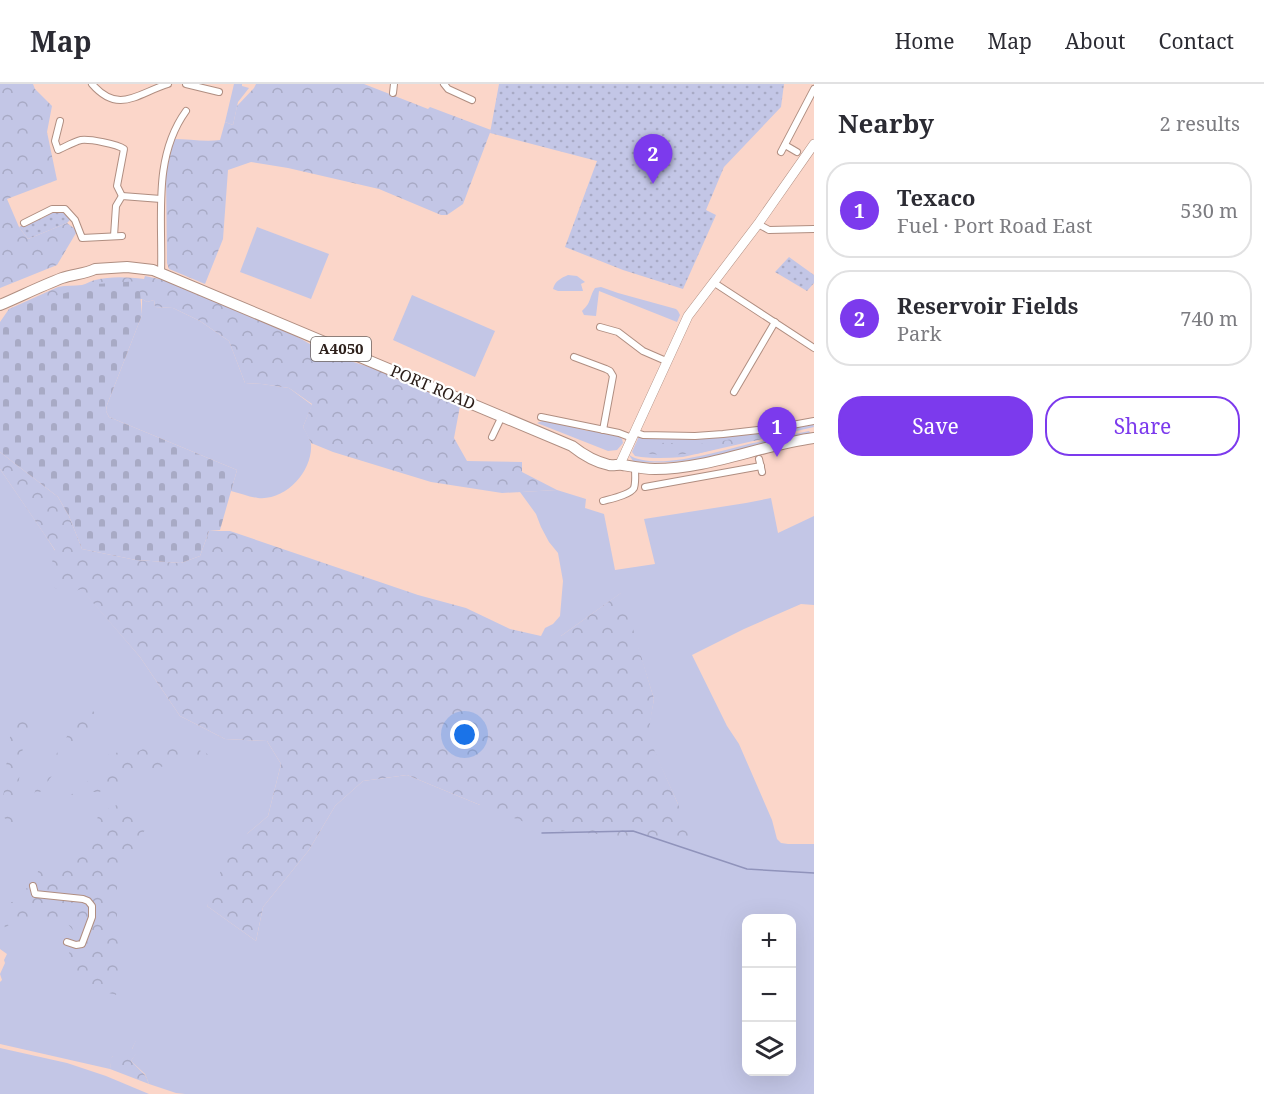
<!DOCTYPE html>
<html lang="en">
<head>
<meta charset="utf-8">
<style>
	body { margin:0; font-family:"Noto Serif",serif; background:#f7f7f7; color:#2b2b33 }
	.controls { position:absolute; right:18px; bottom:18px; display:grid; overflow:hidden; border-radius:12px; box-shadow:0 6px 24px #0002 }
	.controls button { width:54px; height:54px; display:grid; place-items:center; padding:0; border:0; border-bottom:2px solid #e1e1e2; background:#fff; color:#2b2b33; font:30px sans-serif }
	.you { position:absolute; left:465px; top:651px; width:21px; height:21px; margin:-15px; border:4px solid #fff; border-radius:50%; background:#1a73e8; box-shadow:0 0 0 9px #1a73e833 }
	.badge { display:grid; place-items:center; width:39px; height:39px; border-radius:50%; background:#7c3aed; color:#fff; font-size:20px; font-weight:700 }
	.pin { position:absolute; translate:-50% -50px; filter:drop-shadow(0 2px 3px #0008) }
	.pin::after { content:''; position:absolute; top:32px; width:21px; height:18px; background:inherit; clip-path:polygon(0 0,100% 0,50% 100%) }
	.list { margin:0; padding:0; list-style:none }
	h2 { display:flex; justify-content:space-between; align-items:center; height:78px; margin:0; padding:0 24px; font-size:26px }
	h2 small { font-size:20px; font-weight:400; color:#7c7c81 }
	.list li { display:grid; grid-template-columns:39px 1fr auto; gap:18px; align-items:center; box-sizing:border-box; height:96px; margin:0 12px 12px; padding:0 12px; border:2px solid #e1e1e2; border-radius:24px }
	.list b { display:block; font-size:22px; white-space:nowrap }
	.list p { margin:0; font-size:20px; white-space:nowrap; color:#7c7c81 }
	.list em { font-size:20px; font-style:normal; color:#7c7c81 }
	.actions { display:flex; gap:12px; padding:18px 24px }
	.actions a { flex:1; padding:14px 0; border:2px solid #7c3aed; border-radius:24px; text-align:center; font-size:21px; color:#7c3aed }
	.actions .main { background:#7c3aed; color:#fff }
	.icon { flex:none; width:33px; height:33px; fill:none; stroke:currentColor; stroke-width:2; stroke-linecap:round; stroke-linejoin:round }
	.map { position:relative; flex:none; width:814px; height:1010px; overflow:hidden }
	header { display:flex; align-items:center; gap:36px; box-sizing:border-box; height:84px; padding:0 30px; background:#fff; border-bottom:2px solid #e1e1e2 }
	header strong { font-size:28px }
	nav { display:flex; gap:33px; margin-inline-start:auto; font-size:21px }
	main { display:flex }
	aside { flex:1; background:#fff }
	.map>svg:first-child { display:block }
	.grass { fill:#c3c6e6; fill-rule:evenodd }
	.forest { fill:url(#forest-crowns) }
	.cemetery { fill:url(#cemetery-stones) }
	.park { fill:url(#park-dots) }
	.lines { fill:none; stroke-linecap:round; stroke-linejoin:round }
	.stream { stroke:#9093bb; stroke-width:1.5 }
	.street-casing { stroke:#b08e81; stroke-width:8 }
	.secondary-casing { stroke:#b08e81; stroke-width:10 }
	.primary-casing { stroke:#b08e81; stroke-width:12 }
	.street { stroke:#fff; stroke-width:6 }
	.secondary { stroke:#fff; stroke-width:9 }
	.primary { stroke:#fff; stroke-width:10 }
	.labels { text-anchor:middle; stroke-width:4.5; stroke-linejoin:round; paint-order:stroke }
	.shield { fill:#fff; stroke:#6c635f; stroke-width:1.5 }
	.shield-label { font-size:15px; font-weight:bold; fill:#2d201b }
	.street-label { font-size:16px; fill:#2d201b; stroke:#fff }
</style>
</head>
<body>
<header>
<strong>Map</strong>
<nav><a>Home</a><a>Map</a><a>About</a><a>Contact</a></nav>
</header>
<main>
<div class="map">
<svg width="814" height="1010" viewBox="0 0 814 1010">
	<defs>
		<pattern id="forest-crowns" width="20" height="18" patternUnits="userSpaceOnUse" patternTransform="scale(1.5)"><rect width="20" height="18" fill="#c3c6e6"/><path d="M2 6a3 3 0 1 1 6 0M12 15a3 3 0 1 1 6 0" fill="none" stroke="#a8aac5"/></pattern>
		<pattern id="cemetery-stones" width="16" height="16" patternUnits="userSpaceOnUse" patternTransform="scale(1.5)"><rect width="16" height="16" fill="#c3c6e6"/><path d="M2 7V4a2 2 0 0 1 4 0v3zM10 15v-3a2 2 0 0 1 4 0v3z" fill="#a8aac5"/></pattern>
		<pattern id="park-dots" width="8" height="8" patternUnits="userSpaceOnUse" patternTransform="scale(1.5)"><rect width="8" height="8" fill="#c3c6e6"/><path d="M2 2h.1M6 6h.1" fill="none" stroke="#a8aac5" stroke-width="1.8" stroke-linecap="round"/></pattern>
	</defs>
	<rect width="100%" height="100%" fill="#fbd6c9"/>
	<g class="grass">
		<polygon points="234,0 242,0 242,2 249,4 238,18 233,41 225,38"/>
		<polygon points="257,143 329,170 311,215 240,188"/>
		<path d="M568,191L577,192L585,198L581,200L583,207H558L553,205C555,197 561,194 568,191Z"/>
		<path d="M601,203L618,209L676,225L678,227L680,231L677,238L599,207L596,232L584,231L582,227C592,218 589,213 595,204Z"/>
		<polygon points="412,211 495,247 475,293 393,256"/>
		<path d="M142,215L147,218L154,216L155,223L173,224L200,237L229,257L245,299L262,300L289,304L312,321L303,343C306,348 310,355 311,360C313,387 286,417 258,414C249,413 240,409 231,407L237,386L109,333L106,327L107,321L142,231Z"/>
		<polygon points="545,336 588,347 589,346 618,352 622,355 623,359 617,366 608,367 537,339"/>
		<path d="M813,340L814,343L683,373C667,374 651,375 635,372L632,368L639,352L686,354Z"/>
		<path d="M809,347L811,350C788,355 766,360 743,366C705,374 673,382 633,377L629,371C656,388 723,366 753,359C772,355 790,351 809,347Z"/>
		<path d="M0,385L45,451L74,496L140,573L180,632L225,655L267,657L281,680L268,732L248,749L207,822L256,857L263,823L309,766L335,722L363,697L407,691L480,721L678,720L647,652L654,615L621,509L561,552H541L545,544L553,540L560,532L563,497L558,469L549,458L541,443L536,430L520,408L557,406L586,415L585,424L604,430L615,486L655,480L644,435L746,419L771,414L778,449L814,432V521L801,520L744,545L692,571L727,642L739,660L772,736L777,755L781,759L788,760H814V1010H185L176,1009L149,1000L145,990L131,977L136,969V957L132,965L112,973L110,985L0,960V898L2,896L0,890L5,879L4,876L7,870L0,865ZM746,834H792V988H746Z"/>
		<polygon points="0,964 67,979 106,992 149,1010 0,1010"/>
	</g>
	<g class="forest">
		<polygon points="0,0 33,0 35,5 52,22 47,48 57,96 7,115 19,143 28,155 67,139 75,145 76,149 57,181 0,204"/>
		<path d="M256,0H364L428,25L430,23L491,46L463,120L447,131H441L379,105L288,84L251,78L228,86L223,155L205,200L169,185L167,179L166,89L173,55C189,55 204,58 220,56L225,38L233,41L237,22L254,4Z"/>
		<path d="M145,192L159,195L174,199L287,247L310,260L344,275L379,286L460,322L454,354L467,377L522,378V388L557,406L502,409L431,398L333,368L311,359L303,343L312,320L289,304L262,300L245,299L229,257L200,237L173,224L155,223L154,216L147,218L142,215L9,225L58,203C66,201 74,202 82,201C86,200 91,197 95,196C111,192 128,193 144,195Z"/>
		<path d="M758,348H768L772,352L754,357L751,356L696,370C692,369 670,371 666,372C656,369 646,373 640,363L643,360C653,360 663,358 672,359C675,359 678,360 681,360C707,362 734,355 758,348Z"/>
		<path d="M0,368L58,413L69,432L82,465L136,476L181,479L200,472L209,447H230L418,511L466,524L510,545L541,552H561L622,508L654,615L648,652L678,720L693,759L543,745L480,721L407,691L363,697L335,722L309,766L263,823L256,857L207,822L225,776L248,749L268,732L281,680L267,657L225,655L180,632L140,573L81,505C66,511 60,509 48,498C49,486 53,477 55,466L0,385Z"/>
		<polygon points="19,622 30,628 31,643 24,654 19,696 13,710 13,722 20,729 18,735 11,742 3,732 2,718 5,702 7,672 14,628"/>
		<path d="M90,626L101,631C94,652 77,659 64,675C55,687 47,699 38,711L33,714L36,704L72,644L79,629Z"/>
		<path d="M163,661C179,662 201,663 213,674L183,677L153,685L120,697L110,703H103L100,708H83L78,713L75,728L60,729V723L72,710L78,707L88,697L104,685L109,670L133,666L137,668L149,662Z"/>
		<polygon points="119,720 138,726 148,741 117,791 117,854 124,888 116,911 91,904 71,884 69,867 74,865 77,851 67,839 11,832 10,840 5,844 2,830 4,819 20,817 23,804 35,805 38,787 58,787 75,772 93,748 99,729"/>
		<polygon points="136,956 136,970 131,977 145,991 149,1000 110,985 111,974 125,962 132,965"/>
	</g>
	<polygon class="cemetery" points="139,197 142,231 107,321 106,327 109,333 237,386 220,446 209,447 200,472 181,479 136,476 82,465 69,432 58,413 0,368 0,238 9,225 97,200"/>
	<g class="park">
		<polygon points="499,0 784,0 781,23 724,83 706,126 716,131 683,205 623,186 565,163 597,77 490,49"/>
		<path d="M56,126L62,128L71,135L67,139L28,155L19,143L36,135C41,136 46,133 49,128Z"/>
		<polygon points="789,173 814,191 814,199 807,207 775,188"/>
	</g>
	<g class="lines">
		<polyline class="stream" points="542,749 633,747 747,785 814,789"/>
		<g class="street-casing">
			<g id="street">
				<path d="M92,0C119,31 138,9 168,0"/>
				<polyline points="186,0 219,8"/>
				<polyline points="444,0 448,5 472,16"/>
				<polyline points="393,9 394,0"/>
				<path d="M60,37L55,57L58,66C65,63 73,58 81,56C90,55 117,60 124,65L117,102L122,112"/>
				<polyline points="785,61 797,68"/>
				<polyline points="781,68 814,5"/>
				<polyline points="24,139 52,125 65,125 75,136 82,154 122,152"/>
				<polyline points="758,140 769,146 814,145"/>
				<polyline points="114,152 116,122 122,112 161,115"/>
				<path d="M161,189C163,135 152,74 186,27"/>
				<polyline points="713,198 814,264"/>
				<polyline points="600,243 618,248 643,267 666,277"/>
				<polyline points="574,273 606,285 610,287 613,292 603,346"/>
				<polyline points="734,308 775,238"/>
				<polyline points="541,333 619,349 632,354"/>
				<polyline points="634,348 643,351 695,352 723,350 776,344 814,337"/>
				<polyline points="492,353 502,332"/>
				<polyline points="759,375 762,388"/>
				<polyline points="645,403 761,382"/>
				<path d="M603,417C610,415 630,411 634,404C636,398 635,390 635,384"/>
				<polyline points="33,802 35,810 83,815 88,817 92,822 92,833 82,860 76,861 67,858"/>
			</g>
		</g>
		<g class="secondary-casing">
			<polyline id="secondary" points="620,380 688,232 758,140 814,60"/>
		</g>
		<g class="primary-casing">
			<path id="primary" d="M0,221C21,212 41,202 62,194C73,190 85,190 95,185L127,183L153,186L572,362C582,370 596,378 609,381C614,382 618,380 623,381C634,383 644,385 655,385C708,385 761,361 814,354"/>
		</g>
		<use href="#street" class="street"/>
		<use href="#secondary" class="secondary"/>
		<use href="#primary" class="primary"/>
	</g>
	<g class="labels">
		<rect class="shield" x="311" y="253" width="60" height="24" rx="4.5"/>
		<g class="shield-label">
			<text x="341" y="270">A4050</text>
		</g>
		<g class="street-label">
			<text transform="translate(433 303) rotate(23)" y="6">PORT ROAD</text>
		</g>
	</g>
</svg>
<div class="controls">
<button>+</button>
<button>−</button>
<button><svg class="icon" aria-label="layers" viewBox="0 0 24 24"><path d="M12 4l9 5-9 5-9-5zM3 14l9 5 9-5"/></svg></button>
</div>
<div class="you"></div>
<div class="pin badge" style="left:777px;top:373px">1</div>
<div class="pin badge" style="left:653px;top:100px">2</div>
</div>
<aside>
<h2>Nearby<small>2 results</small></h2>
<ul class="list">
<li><span class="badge">1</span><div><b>Texaco</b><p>Fuel · Port Road East</p></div><em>530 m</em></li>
<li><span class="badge">2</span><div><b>Reservoir Fields</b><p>Park</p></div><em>740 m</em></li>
</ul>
<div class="actions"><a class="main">Save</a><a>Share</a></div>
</aside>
</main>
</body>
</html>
